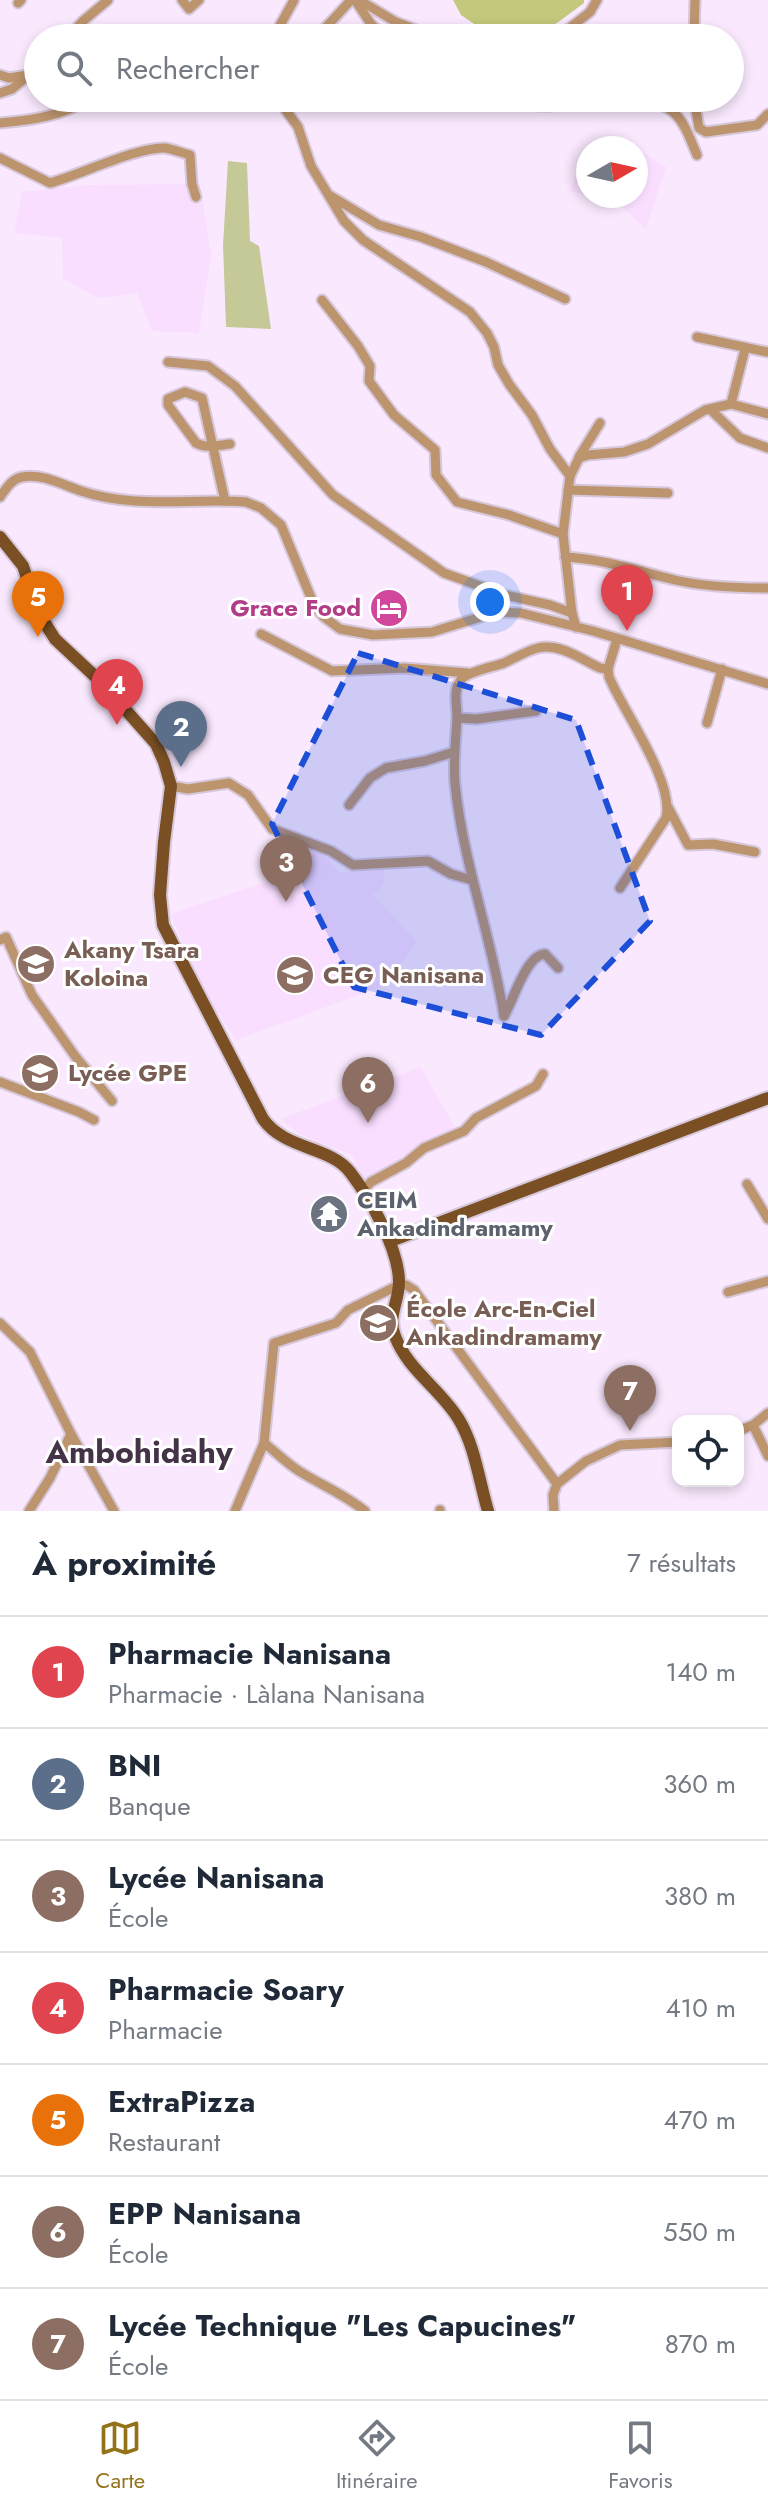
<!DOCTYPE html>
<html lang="fr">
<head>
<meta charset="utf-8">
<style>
	body { margin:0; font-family:Jost,sans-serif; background:#f6f6f7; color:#1f2937 }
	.controls { position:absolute; right:24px; bottom:24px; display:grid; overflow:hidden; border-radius:16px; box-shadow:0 4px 12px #0003 }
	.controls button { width:72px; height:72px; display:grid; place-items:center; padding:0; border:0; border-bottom:2px solid #e0e1e3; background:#fff; color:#1f2937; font:40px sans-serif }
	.compass { position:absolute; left:576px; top:136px; width:72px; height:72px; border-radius:50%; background:#fff; box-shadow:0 4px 12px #0003; rotate:81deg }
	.you { position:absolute; left:490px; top:602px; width:28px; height:28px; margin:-20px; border:6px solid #fff; border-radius:50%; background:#1a73e8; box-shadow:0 0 0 12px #1a73e833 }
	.badge { display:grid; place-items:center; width:52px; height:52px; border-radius:50%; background:#93721a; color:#fff; font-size:26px; font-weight:700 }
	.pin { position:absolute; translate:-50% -66px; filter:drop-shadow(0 2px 4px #0008) }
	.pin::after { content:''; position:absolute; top:42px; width:28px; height:24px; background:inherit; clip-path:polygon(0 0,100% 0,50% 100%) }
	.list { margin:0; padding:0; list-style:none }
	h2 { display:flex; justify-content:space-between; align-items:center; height:104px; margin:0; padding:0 32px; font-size:34px }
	h2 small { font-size:26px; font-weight:400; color:#747a83 }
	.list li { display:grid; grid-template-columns:52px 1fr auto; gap:24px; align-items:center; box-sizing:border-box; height:112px; padding:0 32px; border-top:2px solid #e0e1e3 }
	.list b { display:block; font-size:30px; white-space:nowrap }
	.list p { margin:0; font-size:26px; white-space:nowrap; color:#747a83 }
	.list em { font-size:26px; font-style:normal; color:#747a83 }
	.icon { flex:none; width:44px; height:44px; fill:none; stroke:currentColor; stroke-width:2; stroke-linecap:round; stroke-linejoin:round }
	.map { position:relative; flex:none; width:768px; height:1511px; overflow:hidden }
	.search { position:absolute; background:#fff; box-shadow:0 4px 12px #0003; left:24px; right:24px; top:24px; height:88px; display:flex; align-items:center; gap:20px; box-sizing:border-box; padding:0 28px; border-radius:44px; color:#747a83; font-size:30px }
	.sheet { height:888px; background:#fff }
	nav { display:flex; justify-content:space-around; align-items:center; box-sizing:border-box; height:112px; border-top:2px solid #e0e1e3; background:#fff; font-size:22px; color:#747a83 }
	nav a { display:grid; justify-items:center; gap:4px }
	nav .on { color:#93721a }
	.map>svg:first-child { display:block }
	.built { fill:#f9deff }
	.green { fill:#c5c998 }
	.forest { fill:#c3c87c }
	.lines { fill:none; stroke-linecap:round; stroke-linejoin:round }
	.minor-casing { stroke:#d7c7db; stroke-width:13 }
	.major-casing { stroke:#d7c7db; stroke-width:16 }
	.minor { stroke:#bc946e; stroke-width:9 }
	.major { stroke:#794f23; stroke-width:12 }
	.marked { fill:#1d4ed8; fill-opacity:0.2; stroke:#1d4ed8; stroke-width:6; stroke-dasharray:16 10; stroke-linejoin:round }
	.labels { text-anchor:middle; stroke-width:6; stroke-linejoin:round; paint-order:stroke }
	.hotel-label { font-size:24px; font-weight:bold; fill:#b23c85; stroke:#fff; text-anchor:end }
	.education-label { font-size:24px; font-weight:bold; fill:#785e54; stroke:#fff; text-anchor:start }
	.worship-label { font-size:24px; font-weight:bold; fill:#5b616d; stroke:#fff; text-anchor:start }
	.district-label { font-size:32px; font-weight:bold; fill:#443247; stroke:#fff }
</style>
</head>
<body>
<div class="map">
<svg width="768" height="1511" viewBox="0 0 768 1511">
	<rect width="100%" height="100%" fill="#fae9fe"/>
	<g class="built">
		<polygon points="636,148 666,167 646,229 624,208 571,191 574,179 588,155 588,196 636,196"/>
		<polygon points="200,184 211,255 199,333 152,331 137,293 98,298 63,278 62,238 14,233 22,192 87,185"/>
		<polygon points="318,850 340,873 384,870 384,881 380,890 373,895 417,941 386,985 236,1040 203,990 170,914 278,878"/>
		<polygon points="421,1067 455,1128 415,1148 365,1181 352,1155 301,1135 280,1119"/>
	</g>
	<polygon class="green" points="228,161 247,163 250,241 259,246 271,329 226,327 223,245"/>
	<polygon class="forest" points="453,0 584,0 584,3 557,23 530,34 486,32 461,15"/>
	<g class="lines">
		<g class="minor-casing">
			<g id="minor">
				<polyline points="182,0 189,9 199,0"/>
				<polyline points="355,0 371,24 386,38"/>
				<polyline points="359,0 396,22 422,32 458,38"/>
				<polyline points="18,3 21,0"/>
				<polyline points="558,37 590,12 597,0"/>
				<polyline points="67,38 83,21 108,0"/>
				<polyline points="280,38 278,29 294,0"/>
				<polyline points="316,38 351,0"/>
				<polyline points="694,38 695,0"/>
				<polyline points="0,75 9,78 28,75"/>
				<polyline points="0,93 12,89 38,67"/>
				<path d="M172,98C197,103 219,104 244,98"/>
				<polyline points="277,98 298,127 311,166 344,221 363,240 470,312 487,333 494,347 498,365 509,384 532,415 550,449 570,476 563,534 572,613 576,627"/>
				<path d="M498,98C531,109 569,108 601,98"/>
				<path d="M638,98C679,106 682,119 697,155"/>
				<polyline points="694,98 699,128 706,132 757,125 768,114"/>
				<path d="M0,123C33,120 63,116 91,98"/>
				<path d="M0,158L50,183C79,175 140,146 165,148C173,149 182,153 190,155L192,184L196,197"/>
				<polyline points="329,195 379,225 421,237 486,262 565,299"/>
				<polyline points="322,300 358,346 370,366 369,381 394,415 435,450 436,475 457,502 509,515 563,534"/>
				<polyline points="697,337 767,352"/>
				<polyline points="168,362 208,366 235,386 333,495 444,573 505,595 550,605 572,613"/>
				<polyline points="731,404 745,349"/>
				<polyline points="711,410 740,438 768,448"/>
				<polyline points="579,457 600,423"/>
				<polyline points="570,476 579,458 588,455 624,452 648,444 705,410 731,404 768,414"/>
				<polyline points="568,490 668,493"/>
				<path d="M0,497C6,489 11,479 22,477C42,473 63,485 81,491C134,509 192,498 246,502L261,508L281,525L314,605L324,617L340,629L373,635L432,632L497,612L521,613L593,631L768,684"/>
				<path d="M225,501L202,398L185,392L168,399V405L196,443C207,449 219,445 230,444"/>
				<path d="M565,557C604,559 638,571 675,580C705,587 737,588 768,588"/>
				<polyline points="261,634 332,671 405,668 468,673"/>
				<path d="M617,639L608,669L609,677C623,711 675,782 666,818L620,888"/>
				<polyline points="457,718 477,719 536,711"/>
				<polyline points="707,723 722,669"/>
				<polyline points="171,786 188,789 229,783 248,795 272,829 331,851 353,865 428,861 451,874 472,880"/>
				<polyline points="349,805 370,778 386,768 425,761 454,752"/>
				<polyline points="668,807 688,845 713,844 755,852"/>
				<polyline points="0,940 6,937 32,995 75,1056 112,1101"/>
				<path d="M504,1016C492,938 463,863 455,784C453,761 456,739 457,717C457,705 453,691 460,681C465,672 493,667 504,663C515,658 526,651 538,648C560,643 581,659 600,668L608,669"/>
				<path d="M504,1016C514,999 526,955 545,954L558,968"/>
				<polyline points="0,1082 79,1112 94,1120"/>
				<polyline points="747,1184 768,1219"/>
				<polyline points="362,1191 371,1182 406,1163 424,1148 464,1131 476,1118 536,1086 543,1074"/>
				<polyline points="728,1292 768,1281"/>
				<polyline points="0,1323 30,1352 71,1434 114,1511"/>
				<polyline points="753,1425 768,1456"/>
				<polyline points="738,1431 753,1425 768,1413"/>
				<path d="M264,1443C276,1452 286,1463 299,1471C321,1485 344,1494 365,1511"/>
				<polyline points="440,1510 440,1511"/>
				<polyline points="29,1511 50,1478 71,1434"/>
				<polyline points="235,1511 264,1443 274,1343 336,1323 348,1310 399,1285 406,1285 414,1290 557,1484"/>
				<polyline points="554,1511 553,1495 557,1484 586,1461 620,1445 678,1442"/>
			</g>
		</g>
		<g class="major-casing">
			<g id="major">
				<path d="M0,537L23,566L38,612L55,639L100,681L156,744L164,762L171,786L164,842L160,895L163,925L263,1119C285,1150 330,1146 350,1172C370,1198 399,1249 399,1282C399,1302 387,1316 395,1336C407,1369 440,1389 458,1418C475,1445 479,1481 488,1511"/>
				<polyline points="391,1241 768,1098"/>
			</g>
		</g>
		<use href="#minor" class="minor"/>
		<use href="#major" class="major"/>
	</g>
	<path class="marked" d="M358,653L576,720L650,921L541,1035L354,987L272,824Z"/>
	<defs>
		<g id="hotel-disc" transform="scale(2)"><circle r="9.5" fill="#d1479c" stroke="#fff"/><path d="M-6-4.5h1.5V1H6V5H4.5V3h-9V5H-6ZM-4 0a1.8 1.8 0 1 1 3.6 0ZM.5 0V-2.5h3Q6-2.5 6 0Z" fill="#fff"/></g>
		<g id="school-disc" transform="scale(2)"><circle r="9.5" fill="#8d6e63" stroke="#fff"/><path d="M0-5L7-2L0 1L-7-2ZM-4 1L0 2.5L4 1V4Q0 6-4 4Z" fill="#fff"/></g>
		<g id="temple-disc" transform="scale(2)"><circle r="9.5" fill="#6b7280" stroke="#fff"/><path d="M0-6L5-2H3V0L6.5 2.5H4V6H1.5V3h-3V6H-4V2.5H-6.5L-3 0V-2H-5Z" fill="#fff"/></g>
	</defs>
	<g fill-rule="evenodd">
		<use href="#hotel-disc" x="389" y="608"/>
		<use href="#school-disc" x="36" y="964"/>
		<use href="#school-disc" x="295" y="975"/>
		<use href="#school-disc" x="40" y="1073"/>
		<use href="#temple-disc" x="329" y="1214"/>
		<use href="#school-disc" x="378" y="1323"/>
	</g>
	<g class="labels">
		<g class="hotel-label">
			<text x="361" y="616">Grace Food</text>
		</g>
		<g class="education-label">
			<text x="64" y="958">Akany Tsara<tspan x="64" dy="28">Koloina</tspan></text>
			<text x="323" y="983">CEG Nanisana</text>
			<text x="68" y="1081">Lycée GPE</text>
			<text x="406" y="1317">École Arc-En-Ciel<tspan x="406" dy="28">Ankadindramamy</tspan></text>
		</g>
		<g class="worship-label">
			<text x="357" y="1208">CEIM<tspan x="357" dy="28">Ankadindramamy</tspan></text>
		</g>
		<g class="district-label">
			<text x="139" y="1463">Ambohidahy</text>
		</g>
	</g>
</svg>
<div class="controls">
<button><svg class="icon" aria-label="locate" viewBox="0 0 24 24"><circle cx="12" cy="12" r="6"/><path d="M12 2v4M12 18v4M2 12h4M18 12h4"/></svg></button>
</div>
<svg class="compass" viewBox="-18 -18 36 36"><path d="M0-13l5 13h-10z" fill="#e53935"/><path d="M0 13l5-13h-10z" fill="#747a83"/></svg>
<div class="you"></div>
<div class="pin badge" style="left:627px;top:631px;background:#e0444e">1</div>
<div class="pin badge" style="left:181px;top:767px;background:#5c6f8a">2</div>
<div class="pin badge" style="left:286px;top:902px;background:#8d6e63">3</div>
<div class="pin badge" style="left:117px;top:725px;background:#e0444e">4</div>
<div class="pin badge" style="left:38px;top:637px;background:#e8710a">5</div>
<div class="pin badge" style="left:368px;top:1123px;background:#8d6e63">6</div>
<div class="pin badge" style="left:630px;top:1431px;background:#8d6e63">7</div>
<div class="search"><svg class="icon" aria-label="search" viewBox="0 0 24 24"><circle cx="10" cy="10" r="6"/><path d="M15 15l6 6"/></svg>Rechercher</div>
</div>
<section class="sheet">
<h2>À proximité<small>7 résultats</small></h2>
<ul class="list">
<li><span class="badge" style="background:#e0444e">1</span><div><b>Pharmacie Nanisana</b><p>Pharmacie · Làlana Nanisana</p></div><em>140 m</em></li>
<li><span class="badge" style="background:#5c6f8a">2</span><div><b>BNI</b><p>Banque</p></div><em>360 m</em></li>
<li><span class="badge" style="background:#8d6e63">3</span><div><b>Lycée Nanisana</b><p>École</p></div><em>380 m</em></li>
<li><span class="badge" style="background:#e0444e">4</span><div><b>Pharmacie Soary</b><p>Pharmacie</p></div><em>410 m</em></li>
<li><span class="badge" style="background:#e8710a">5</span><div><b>ExtraPizza</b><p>Restaurant</p></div><em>470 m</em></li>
<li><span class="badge" style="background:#8d6e63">6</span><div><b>EPP Nanisana</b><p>École</p></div><em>550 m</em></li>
<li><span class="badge" style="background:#8d6e63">7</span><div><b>Lycée Technique &quot;Les Capucines&quot;</b><p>École</p></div><em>870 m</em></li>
</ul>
</section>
<nav>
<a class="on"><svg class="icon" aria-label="map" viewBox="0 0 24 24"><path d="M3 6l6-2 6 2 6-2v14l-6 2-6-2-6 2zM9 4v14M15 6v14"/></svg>Carte</a>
<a><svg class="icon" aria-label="directions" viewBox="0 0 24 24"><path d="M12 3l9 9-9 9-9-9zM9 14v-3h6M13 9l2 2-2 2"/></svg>Itinéraire</a>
<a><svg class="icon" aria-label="saved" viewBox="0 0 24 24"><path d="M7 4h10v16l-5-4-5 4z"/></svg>Favoris</a>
</nav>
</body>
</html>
